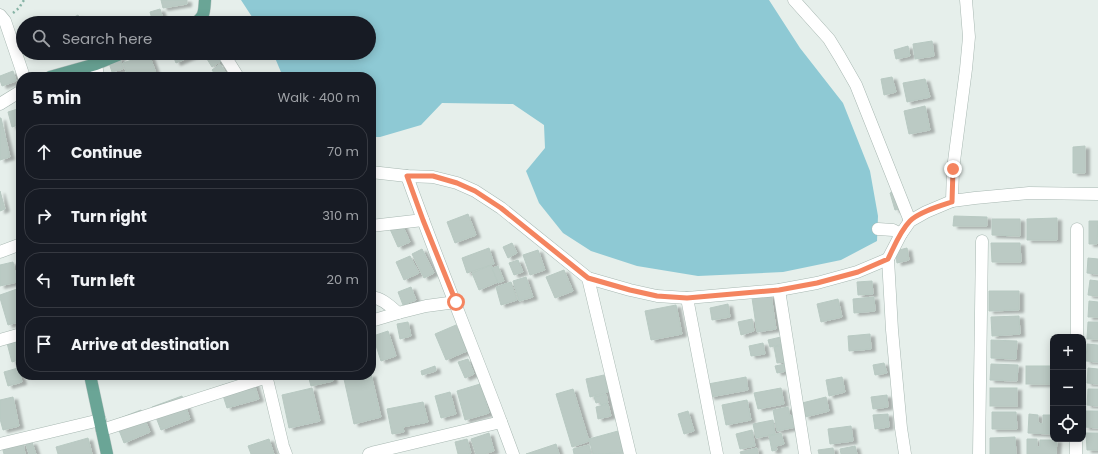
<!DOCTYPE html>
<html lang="en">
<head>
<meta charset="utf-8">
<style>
	body { margin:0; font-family:Poppins,sans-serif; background:#20242c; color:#f1f3f6 }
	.controls { position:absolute; right:12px; bottom:12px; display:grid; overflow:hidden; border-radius:8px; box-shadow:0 2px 10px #0003 }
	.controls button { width:36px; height:36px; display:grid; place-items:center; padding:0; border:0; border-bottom:1px solid #363941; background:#171b24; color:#f1f3f6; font:20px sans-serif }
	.stop { position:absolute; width:12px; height:12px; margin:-9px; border:3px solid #f4845f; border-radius:50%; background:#fff }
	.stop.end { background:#f4845f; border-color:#fff; box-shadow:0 1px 4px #0008 }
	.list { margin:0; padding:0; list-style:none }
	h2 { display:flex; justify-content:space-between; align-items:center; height:52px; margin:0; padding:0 16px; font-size:17px }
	h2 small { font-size:13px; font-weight:400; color:#9ea1a6 }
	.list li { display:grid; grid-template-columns:26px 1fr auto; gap:12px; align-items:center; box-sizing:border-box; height:56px; margin:0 8px 8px; padding:0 8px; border:1px solid #363941; border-radius:16px }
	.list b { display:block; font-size:15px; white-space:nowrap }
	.list em { font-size:13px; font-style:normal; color:#9ea1a6 }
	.icon { flex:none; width:22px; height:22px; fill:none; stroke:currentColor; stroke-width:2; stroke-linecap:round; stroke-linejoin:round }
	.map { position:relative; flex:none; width:1098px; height:454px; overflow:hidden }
	.search { position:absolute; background:#171b24; box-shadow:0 2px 10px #0003; left:16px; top:16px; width:360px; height:44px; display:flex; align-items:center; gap:10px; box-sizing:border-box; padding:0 14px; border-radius:22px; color:#9ea1a6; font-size:15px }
	.panel { position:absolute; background:#171b24; box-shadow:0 2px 10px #0003; left:16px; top:72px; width:360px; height:308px; border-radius:16px }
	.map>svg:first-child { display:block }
	.water { fill:#8ec9d4 }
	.building { fill:#bbcac4; stroke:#b8c9c2; filter:url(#shadow) }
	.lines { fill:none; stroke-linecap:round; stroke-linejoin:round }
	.minor-casing { stroke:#a8b8b2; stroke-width:13 }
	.major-casing { stroke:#c2cac8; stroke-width:13 }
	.path { stroke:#86b3a5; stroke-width:2.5; stroke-dasharray:2 3; stroke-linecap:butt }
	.minor { stroke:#fff; stroke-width:12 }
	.major { stroke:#6aa596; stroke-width:12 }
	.route { stroke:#f4845f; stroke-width:5 }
</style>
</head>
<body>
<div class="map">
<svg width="1098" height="454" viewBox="0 0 1098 454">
	<defs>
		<filter id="shadow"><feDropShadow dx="4.5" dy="2.5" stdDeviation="1" flood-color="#0004"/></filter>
	</defs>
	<rect width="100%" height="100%" fill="#e6efeb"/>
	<polygon class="water" points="241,0 769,0 800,48 843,103 870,171 878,216 877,241 841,260 783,272 698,276 637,266 591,251 563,233 539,203 526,171 545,148 544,125 513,104 442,103 421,125 380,137 371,137 371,77 283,77 273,53 369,53 369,23 256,23"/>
	<g class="building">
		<polygon points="161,0 187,0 187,4 163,8"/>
		<polygon points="160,9 164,21 153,23 150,12"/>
		<polygon points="78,15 83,23 63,23"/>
		<polygon points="932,41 934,56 915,59 913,44"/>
		<polygon points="908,46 910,56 896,59 894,50"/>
		<polygon points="172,53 199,53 176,63"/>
		<polygon points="216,53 221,61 212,67 207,59"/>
		<polygon points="149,54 156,73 145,77 128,77 123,63"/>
		<polygon points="120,57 123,69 112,72 108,60"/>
		<polygon points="220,64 228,76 227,77 217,77 212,70"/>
		<polygon points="13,71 16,81 2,86 0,80 0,76"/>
		<polygon points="892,77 896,92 884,95 881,79"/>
		<polygon points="925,79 930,97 907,102 903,83"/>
		<polygon points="925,106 930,130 909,134 904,111"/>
		<polygon points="21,108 21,124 12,127 8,112"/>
		<polygon points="0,118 1,118 10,157 0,160"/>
		<polygon points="1085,146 1085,173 1073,173 1073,147"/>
		<polygon points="0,191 5,209 0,211"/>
		<polygon points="895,191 900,209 895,210 890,193"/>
		<polygon points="468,214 476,235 455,243 447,222"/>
		<polygon points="954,216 987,217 987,226 953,226"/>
		<polygon points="1057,218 1057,240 1027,240 1027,219"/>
		<polygon points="992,219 1020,219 1020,236 992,235"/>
		<polygon points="1089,221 1098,221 1097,244 1089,244"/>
		<polygon points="402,224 410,242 398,247 390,229"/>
		<polygon points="512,243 517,253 508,258 503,247"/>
		<polygon points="991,243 1020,243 1021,262 992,262"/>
		<polygon points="489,248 494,264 467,273 462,258"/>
		<polygon points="907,248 909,260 897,263 895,251"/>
		<polygon points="422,249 434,273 424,278 412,254"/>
		<polygon points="538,250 545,270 530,275 523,255"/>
		<polygon points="410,256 419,273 404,280 396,262"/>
		<polygon points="1088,258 1098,259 1098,274 1087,273"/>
		<polygon points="518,260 523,272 514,275 509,263"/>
		<polygon points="13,262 17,282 0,286 0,265"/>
		<polygon points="491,265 498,282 479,290 472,273"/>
		<polygon points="498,266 504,281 498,283 492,268"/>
		<polygon points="564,270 573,291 555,298 546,277"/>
		<polygon points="526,277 533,297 519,301 513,281"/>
		<polygon points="1090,280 1098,281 1098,296 1088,295"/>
		<polygon points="872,281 873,294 858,295 857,282"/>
		<polygon points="511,282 517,300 501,305 496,287"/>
		<polygon points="411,287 416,300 403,305 398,292"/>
		<polygon points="17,289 21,303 21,321 8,325 0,298 0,295"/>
		<polygon points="989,291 1019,291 1019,310 989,311"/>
		<polygon points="771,295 776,329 757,332 752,298"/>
		<polygon points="874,297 875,311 854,313 853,299"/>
		<polygon points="838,299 842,317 821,322 817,304"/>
		<polygon points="1089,301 1098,302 1098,317 1088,317"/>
		<polygon points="728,304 730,317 712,320 710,308"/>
		<polygon points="676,305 682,334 651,340 645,311"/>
		<polygon points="1019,316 1020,334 992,336 991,317"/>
		<polygon points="752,319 754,331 741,335 738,322"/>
		<polygon points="408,322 411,336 400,339 397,324"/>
		<polygon points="1088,322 1098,322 1098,339 1087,339"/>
		<polygon points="456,325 467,351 446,360 435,334"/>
		<polygon points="388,331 396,356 381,361 373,336"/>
		<polygon points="870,334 871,349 849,351 848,336"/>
		<polygon points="781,337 783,344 770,347 768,340"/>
		<polygon points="21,339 21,359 12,362 7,343"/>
		<polygon points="991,340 1017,341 1016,359 991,358"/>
		<polygon points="763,343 765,354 751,356 749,346"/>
		<polygon points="1087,344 1098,345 1098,362 1086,361"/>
		<polygon points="783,345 786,362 777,363 774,347"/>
		<polygon points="468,359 474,374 465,378 458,362"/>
		<polygon points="884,363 887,373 875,375 873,365"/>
		<polygon points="786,364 787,371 777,373 775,366"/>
		<polygon points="991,364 1018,365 1017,381 990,380"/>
		<polygon points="435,366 436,371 422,375 421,371"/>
		<rect x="1026" y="366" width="27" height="18"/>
		<polygon points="18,368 22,382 8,386 4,372"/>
		<polygon points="1088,368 1098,369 1098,384 1087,383"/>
		<polygon points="371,374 381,417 354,424 344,379 361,375 371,375"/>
		<polygon points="308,375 332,375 333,381 311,386"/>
		<polygon points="604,375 608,392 590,397 586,379"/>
		<polygon points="252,377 259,399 227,408 220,386"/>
		<polygon points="746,377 748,390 710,397 708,384"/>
		<polygon points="842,377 845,392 829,396 826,380"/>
		<polygon points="480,384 489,413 465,420 457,391"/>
		<polygon points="312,388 320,421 289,428 282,395"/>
		<polygon points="781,388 784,404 758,409 754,393"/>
		<rect x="990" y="388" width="27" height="18"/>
		<polygon points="573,389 589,441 572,447 556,394"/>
		<polygon points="1088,389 1098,389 1098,406 1087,405"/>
		<polygon points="450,392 456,414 441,418 435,396"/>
		<polygon points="606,394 608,403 601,405 600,402 596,403 594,397"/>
		<polygon points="887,395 888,407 873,409 871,397"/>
		<polygon points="182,396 190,419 161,430 152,407"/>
		<polygon points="13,397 19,426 3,430 0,419 0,400"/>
		<polygon points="826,397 829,411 805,417 802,403"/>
		<polygon points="747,400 751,420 726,425 722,405"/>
		<polygon points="423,402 428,422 403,427 404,432 392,434 387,409"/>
		<polygon points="608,404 611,416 598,419 596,407"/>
		<polygon points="788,407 790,416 794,415 796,427 777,431 773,410"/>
		<polygon points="141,410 150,432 124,443 115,420"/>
		<polygon points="688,411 694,431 684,434 678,414"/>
		<polygon points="1085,411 1098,411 1098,428 1085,427"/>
		<polygon points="992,412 1016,412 1017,429 992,429"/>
		<polygon points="888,414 889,427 875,429 873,415"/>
		<polygon points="1029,414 1038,415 1038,423 1043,424 1043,415 1053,415 1053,434 1028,433"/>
		<polygon points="773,420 775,434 756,438 753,424"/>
		<polygon points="851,426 853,441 830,444 828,429"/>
		<polygon points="752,430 755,446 740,449 736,434"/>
		<polygon points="618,431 624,453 593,454 589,439"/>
		<polygon points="489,433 494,451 484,454 476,454 471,439"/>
		<polygon points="781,433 784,444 776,446 777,450 772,451 769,436"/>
		<polygon points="1086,433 1098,433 1098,450 1087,450"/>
		<polygon points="1015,437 1016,454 990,454 990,438"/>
		<polygon points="88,438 92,454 58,454 56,447"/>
		<polygon points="269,439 274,454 251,454 248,446"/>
		<polygon points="467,439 471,453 466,454 458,454 455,442"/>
		<polygon points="1027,439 1037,439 1037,447 1040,447 1040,440 1057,440 1056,454 1027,454"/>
		<polygon points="23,442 25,454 4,454 2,447"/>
		<polygon points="32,442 36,454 29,454 26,444"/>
		<polygon points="556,444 559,454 526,454"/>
		<polygon points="589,445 591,454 574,454 573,449"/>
		<polygon points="855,446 857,454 841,454 840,449"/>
		<polygon points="757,448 758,454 741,454 740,452"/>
		<polygon points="833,448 834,454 819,454 818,450"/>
	</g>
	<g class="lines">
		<g class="minor-casing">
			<g id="minor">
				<polyline points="794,0 829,39 840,57 856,85 910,221"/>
				<polyline points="966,0 969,37 966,69 953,169 952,201 975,198 1029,193 1098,194"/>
				<polyline points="0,15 5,21 24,77"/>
				<polyline points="223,53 238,77"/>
				<polyline points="96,64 98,77"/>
				<polyline points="0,104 21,91"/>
				<polyline points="371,172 407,176 433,177 457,183 475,191 501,208 588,278 630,290 657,296 687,298 779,290 817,283 857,272 888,259"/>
				<path d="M407,176C440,269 479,361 513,454"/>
				<polyline points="371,226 423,220"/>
				<polyline points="878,229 893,230 901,234"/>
				<polyline points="0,252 21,244"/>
				<polyline points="588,278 630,454"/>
				<polyline points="779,290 805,454"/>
				<path d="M371,297C382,298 390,306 398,313"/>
				<polyline points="687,298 717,454"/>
				<polyline points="371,321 398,313 426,306 456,302"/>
				<polyline points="1077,337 1077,229"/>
				<polyline points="0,340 21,334"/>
				<polyline points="266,375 283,446 286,454"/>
				<polyline points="102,430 267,377"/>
				<polyline points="0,444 100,420"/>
				<polyline points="369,454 375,452 501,422"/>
				<polyline points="905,454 901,428 892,330 888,259 901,234 910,221 926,212 952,201"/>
				<polyline points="979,454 982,241"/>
				<polyline points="1076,454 1076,439"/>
			</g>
		</g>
		<g class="major-casing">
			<g id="major">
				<path d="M195,23C205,16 204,12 205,0"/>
				<polyline points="50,77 96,64 123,53"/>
				<polyline points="90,375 107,454"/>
			</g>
		</g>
		<polyline class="path" points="13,13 19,8 24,0"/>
		<use href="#minor" class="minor"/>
		<use href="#major" class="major"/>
	</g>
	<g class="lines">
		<path class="route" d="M456,302L423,220L407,176H433L457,183L475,191L501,208L588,278L630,290L657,296L687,298L779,290L817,283L858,272L888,259C894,247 900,231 910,221C919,212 940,206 952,202L953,169"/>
	</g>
</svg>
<div class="controls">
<button>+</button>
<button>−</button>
<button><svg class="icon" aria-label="locate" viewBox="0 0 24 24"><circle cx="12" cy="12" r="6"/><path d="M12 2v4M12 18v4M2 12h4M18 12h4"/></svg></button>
</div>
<div class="stop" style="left:456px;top:302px"></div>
<div class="stop end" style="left:953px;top:169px"></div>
<div class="search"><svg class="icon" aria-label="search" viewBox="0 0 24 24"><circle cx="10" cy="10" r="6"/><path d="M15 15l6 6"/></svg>Search here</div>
<section class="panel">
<h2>5 min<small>Walk · 400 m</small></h2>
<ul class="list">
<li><svg class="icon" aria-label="ahead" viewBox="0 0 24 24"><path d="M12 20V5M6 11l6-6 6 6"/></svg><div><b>Continue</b></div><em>70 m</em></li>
<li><svg class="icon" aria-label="right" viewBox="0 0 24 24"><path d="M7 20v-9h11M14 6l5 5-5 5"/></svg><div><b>Turn right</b></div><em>310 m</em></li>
<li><svg class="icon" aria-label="left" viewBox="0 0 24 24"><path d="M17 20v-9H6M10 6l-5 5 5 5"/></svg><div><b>Turn left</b></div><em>20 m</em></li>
<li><svg class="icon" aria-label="arrive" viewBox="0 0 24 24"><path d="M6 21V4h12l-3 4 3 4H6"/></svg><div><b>Arrive at destination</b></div></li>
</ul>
</section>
</div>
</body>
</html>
